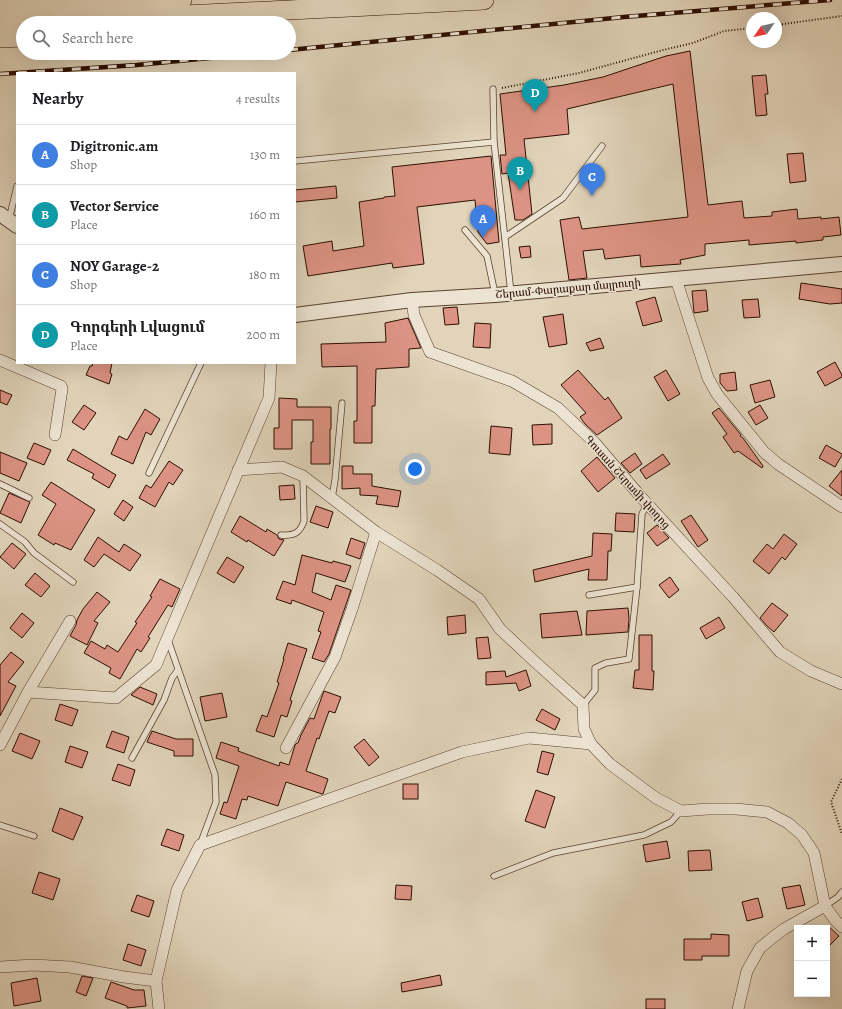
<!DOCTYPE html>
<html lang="en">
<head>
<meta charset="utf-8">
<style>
	body { margin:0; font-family:Alegreya,"Noto Serif Armenian",serif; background:#f6f6f6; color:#202124 }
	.controls { position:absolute; right:12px; bottom:12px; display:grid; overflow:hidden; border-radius:0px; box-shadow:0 4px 16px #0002 }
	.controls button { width:36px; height:36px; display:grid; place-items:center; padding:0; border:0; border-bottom:1px solid #e0e0e0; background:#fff; color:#202124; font:20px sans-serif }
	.compass { position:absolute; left:746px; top:12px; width:36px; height:36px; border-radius:50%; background:#fff; box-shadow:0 4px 16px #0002; rotate:236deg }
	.you { position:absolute; left:415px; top:469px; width:14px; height:14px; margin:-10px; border:3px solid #fff; border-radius:50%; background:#1a73e8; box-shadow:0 0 0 6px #1a73e833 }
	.badge { display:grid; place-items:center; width:26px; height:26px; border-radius:50%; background:#b45309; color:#fff; font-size:13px; font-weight:700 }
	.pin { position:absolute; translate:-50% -33px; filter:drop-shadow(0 1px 2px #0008) }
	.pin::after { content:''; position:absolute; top:21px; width:14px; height:12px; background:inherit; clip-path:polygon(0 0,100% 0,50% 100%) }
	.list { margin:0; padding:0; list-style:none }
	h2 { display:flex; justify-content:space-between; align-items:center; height:52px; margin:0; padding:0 16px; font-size:17px }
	h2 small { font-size:13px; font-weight:400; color:#757577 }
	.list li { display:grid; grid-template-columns:26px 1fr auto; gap:12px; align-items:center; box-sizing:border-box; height:60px; padding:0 16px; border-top:1px solid #e0e0e0 }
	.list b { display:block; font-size:15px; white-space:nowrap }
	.list p { margin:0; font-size:13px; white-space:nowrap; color:#757577 }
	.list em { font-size:13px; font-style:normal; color:#757577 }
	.icon { flex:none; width:22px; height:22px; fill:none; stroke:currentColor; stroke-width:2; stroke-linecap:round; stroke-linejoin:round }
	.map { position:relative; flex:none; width:842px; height:1009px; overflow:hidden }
	.search { position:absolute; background:#fff; box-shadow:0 4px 16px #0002; left:16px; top:16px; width:280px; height:44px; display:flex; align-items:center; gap:10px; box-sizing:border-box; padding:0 14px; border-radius:22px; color:#757577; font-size:15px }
	.panel { position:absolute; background:#fff; box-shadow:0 4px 16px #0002; left:16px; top:72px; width:280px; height:292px; border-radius:0px }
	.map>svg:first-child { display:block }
	.building { fill:#dd9384; stroke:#2c0e00 }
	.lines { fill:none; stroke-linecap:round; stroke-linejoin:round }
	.service-casing { stroke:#59402e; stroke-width:7 }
	.minor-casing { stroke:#59402e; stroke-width:12 }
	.tertiary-casing { stroke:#59402e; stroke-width:16 }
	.trunk-casing { stroke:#2c0e00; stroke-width:20 }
	.path { stroke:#2c0e00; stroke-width:2; stroke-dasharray:1 2; stroke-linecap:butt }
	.service { stroke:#ece3d2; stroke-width:5.5 }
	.minor { stroke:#ece3d2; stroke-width:11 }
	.tertiary { stroke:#ece3d2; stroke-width:14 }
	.trunk { stroke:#e1d4ba; stroke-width:19 }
	.rail-casing { stroke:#2c0e00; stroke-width:4.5 }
	.rail { stroke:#ece3d2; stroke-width:3; stroke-dasharray:9; stroke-linecap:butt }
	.labels { text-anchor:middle; stroke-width:3; stroke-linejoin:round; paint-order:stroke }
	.street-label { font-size:11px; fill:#2c0e00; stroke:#ece3d2 }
</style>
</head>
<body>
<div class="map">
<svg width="842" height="1009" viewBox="0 0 842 1009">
	<rect width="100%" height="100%" fill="#e1d4ba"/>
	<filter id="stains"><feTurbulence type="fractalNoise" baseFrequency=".005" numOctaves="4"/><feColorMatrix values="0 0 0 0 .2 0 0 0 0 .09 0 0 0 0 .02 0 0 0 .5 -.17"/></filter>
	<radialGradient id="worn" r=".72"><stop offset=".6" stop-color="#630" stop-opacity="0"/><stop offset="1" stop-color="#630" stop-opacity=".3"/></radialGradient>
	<g class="building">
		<polygon points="690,51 708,205 742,201 744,218 772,216 772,212 797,209 798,219 821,217 821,219 839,217 841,235 823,237 823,240 796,243 796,241 749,245 749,240 705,244 705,255 680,260 681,264 666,265 641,267 640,255 605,259 603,249 583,251 587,278 569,280 560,220 579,217 582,229 688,217 673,84 567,109 569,134 524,139 532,214 523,220 515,220 508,173 502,174 500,155 506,155 500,94 564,85 603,77 666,56"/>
		<polygon points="766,75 768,94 765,94 767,115 756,116 752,76"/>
		<polygon points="803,153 806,181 790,183 787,154"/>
		<polygon points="491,156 499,242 487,244 478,232 475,200 417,207 424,264 393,268 392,263 308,276 303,246 332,241 333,251 364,246 359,202 384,198 384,197 395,196 392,167"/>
		<polygon points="336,186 337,198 295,202 295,190"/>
		<polygon points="530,246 531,257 521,258 519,247"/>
		<polygon points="801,283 842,289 842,303 830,304 799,299"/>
		<polygon points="706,290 708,311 694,313 692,291"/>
		<polygon points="655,297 662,321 643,326 636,302"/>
		<polygon points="758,299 760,317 744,318 742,300"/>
		<polygon points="457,307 459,324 445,325 443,308"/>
		<polygon points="563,314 567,344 549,347 543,317"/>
		<polygon points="408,318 421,348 409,349 409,367 376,369 375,406 372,406 372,443 354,443 354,421 357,421 357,366 322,367 321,344 386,342 385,323"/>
		<polygon points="475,323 491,324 490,348 473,347"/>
		<polygon points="600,338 604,348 590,351 586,343"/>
		<polygon points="835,362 842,375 842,377 825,386 817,372"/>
		<polygon points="93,363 112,363 110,373 112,374 109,384 86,375 90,366 92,366"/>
		<polygon points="578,370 605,400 608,397 622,418 597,435 585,424 580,417 586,413 561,385"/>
		<polygon points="666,370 680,394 668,401 654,377"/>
		<polygon points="735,372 737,390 727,391 720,383 720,374"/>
		<polygon points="770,380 775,397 755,403 750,385"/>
		<polygon points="0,390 12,395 7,405 0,402"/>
		<polygon points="279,398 297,399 297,407 331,407 331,429 330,429 330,464 311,464 311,442 313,442 313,420 292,420 292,449 274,449 274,428 279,428"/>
		<polygon points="84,405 96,413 84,430 72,422"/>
		<polygon points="760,405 768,418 756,425 748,412"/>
		<polygon points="719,408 737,430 741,435 740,436 743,438 763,466 762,468 738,451 734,453 723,437 727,434 712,413"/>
		<polygon points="145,409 160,419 151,435 146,432 133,464 111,454 119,436 127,440"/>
		<polygon points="552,424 552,444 533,445 532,425"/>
		<polygon points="491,426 512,428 510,455 489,453"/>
		<polygon points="34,443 51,450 44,465 27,458"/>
		<polygon points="826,445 842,454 842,455 835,467 819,458"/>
		<polygon points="73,449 116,475 109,488 92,478 94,474 67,460"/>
		<polygon points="0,452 27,463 19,481 0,473"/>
		<polygon points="635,453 642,464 630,473 621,463"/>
		<polygon points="663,454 670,464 646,479 640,470"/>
		<polygon points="597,457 615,478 598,492 581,471"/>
		<polygon points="169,461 183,470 173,485 169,482 155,507 139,498 146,485 151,488"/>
		<polygon points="342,466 353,466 353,474 372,474 372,486 401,491 398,507 376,504 378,496 360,495 360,488 342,489"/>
		<polygon points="842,470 842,496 829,486"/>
		<polygon points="51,482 95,510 71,550 55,543 54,545 38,535 56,504 42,495"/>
		<polygon points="294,485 295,499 280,500 279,486"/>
		<polygon points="9,493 30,502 21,523 0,513"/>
		<polygon points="123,500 133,507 124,521 114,514"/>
		<polygon points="316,506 333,512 328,528 310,522"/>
		<polygon points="616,513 635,514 634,532 615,531"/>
		<polygon points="691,515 708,540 698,547 681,521"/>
		<polygon points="240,516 266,532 267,529 277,535 279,539 284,540 274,556 248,540 247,542 231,532"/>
		<polygon points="657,525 669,538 657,546 647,533"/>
		<polygon points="593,533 612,534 611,551 608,551 607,580 588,580 589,569 535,582 533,570 592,556"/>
		<polygon points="784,534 797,544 785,560 782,557 769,574 753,561 767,544 773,549"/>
		<polygon points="98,537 119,552 124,544 141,555 130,571 104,554 94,567 84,560"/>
		<polygon points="351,538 365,543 360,559 346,554"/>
		<polygon points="12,543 26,554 14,569 0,557"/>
		<polygon points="302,555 332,563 333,561 351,566 345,582 316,573 312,592 331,600 336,585 351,590 329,654 324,662 312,658 321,632 318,631 324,612 292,600 291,604 276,599 283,581 295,585"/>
		<polygon points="227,557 244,567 234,583 217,573"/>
		<polygon points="35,573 50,586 41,597 25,585"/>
		<polygon points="670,577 679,590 669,598 659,585"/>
		<polygon points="160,579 180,589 172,607 168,605 148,637 150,638 141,652 137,649 120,679 109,673 111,668 84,653 91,641 105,649 107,645 118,652 137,623 135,622 152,597 150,596"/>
		<polygon points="97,592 110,602 94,621 98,623 87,645 70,636 76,625 77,620 83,609"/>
		<polygon points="772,603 788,615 774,632 767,626 760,618"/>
		<polygon points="628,608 629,619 628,632 586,635 587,611"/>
		<polygon points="577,611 582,635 542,638 540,614"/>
		<polygon points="22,613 34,623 22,638 10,628"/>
		<polygon points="465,615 466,633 448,635 447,617"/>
		<polygon points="719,617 725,628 706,639 700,628"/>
		<polygon points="639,635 652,635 652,671 654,671 653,690 633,688 635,670 639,670"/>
		<polygon points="488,637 491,658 478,659 476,638"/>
		<polygon points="288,643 307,649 290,700 292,701 287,717 281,715 274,737 256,731 262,715 267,717 279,683 277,682 284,659 283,659"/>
		<polygon points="11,652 24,662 8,682 16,686 0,716 0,665"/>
		<polygon points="526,670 531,686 519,691 516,683 486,685 486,672 505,671 506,677"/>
		<polygon points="140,687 157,694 153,705 131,695"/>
		<polygon points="324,691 341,697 335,713 329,711 319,739 317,738 306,771 328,779 323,794 322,794 286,782 278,806 248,796 247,800 242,799 236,819 220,814 224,802 227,803 239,766 216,758 221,742 239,748 238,751 279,766 280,762 289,765 295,745 297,743 298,743 301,735 310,718 314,719 321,699"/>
		<polygon points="222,693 227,717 205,721 200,697"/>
		<polygon points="60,704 78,710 72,726 55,720"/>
		<polygon points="542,709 560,719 555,730 536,720"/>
		<polygon points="112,731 129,737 124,753 106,747"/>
		<polygon points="152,731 176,739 193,739 193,756 174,756 174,751 147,742"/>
		<polygon points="20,733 40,741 32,759 12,751"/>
		<polygon points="364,739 379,757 369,766 354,747"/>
		<polygon points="70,746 88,752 82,768 65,762"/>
		<polygon points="542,751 554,754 548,775 537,772"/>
		<polygon points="118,764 135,770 130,786 112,780"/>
		<rect x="403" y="784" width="15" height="15"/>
		<polygon points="536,790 555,797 545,828 525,821"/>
		<polygon points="60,808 83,817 73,840 52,831"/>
		<polygon points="167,829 184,835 179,851 161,845"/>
		<polygon points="667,841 670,858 646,862 643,845"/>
		<polygon points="710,850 712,870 689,871 688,851"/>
		<polygon points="39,872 60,879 53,900 32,893"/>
		<polygon points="396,885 412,886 411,900 395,899"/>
		<polygon points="800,885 805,905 787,909 782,888"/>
		<polygon points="137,895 154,901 149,917 131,911"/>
		<polygon points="758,898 763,917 747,921 742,902"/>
		<polygon points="827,925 839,936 827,948"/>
		<polygon points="711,934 729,935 729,956 702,956 702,960 684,960 684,939 711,939"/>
		<polygon points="128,944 146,950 141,966 123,960"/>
		<polygon points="440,975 442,985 402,992 401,983"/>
		<polygon points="82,976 93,978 86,996 76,992"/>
		<polygon points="37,978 41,1001 14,1006 11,983"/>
		<polygon points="111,982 134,990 144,990 146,1006 127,1008 127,1006 105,998"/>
		<rect x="646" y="999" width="19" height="10"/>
	</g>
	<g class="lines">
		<g class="service-casing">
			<g id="service">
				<polyline points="493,89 494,142 511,293"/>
				<polyline points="295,161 494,142"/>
				<polyline points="9,220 17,186"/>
				<polyline points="465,230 487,256 495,294"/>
				<polyline points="505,237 563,198 602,146"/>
				<polyline points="149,473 201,363"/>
				<polyline points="0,484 29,498"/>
				<polyline points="332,498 335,480 342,403"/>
				<polyline points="0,524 25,542 34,553 73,582"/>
				<path d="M281,535C294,536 300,533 304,521L303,477"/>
				<polyline points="589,595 637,587"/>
				<polyline points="168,640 215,775 216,802 200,845"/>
				<polyline points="583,705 595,690 595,668 606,663 629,659 637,587 642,514 647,504"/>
				<polyline points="132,758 164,700 172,678 178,670"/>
				<polyline points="0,825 34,836"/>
				<polyline points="494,876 553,853 644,835 671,822 681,811"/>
				<polyline points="825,906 838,897 842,892"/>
			</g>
		</g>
		<g class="minor-casing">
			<g id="minor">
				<polyline points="676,279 708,378 717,394 764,452 778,464 842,507"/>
				<polyline points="412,300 414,315 430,352 512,381 558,408 595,443 641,497 733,597 780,652 811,671 842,684"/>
				<polyline points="0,360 61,386 62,389 55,435"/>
				<polyline points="238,470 282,467 303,476 376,532 437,570 479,599 500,629 533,660 583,705 584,729 591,744 610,764 656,798 681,811 708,809 736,809 767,812 788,823 802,835 814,853 825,906 835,920 842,927"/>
				<polyline points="28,692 70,621"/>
				<polyline points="0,745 28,692 116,698 156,665 269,398 271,363"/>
				<polyline points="286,748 335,657 352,609 376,532"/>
				<polyline points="0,967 33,965 70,967 124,977 156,981"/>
				<polyline points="159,1009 156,981 177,890 200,845 462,752 529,738 591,744"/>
				<polyline points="738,1009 747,971 760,948 772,938 784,929 825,906"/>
			</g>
		</g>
		<g class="tertiary-casing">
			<g id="tertiary">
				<polyline points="0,214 17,226"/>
				<polyline points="295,315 412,300 495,295 842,264"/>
			</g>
		</g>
		<g class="trunk-casing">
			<g id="trunk">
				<polyline points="0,8 182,0"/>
				<polyline points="0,24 350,7 484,0"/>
				<polyline points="0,38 23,37"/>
			</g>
		</g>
		<g class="path">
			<polyline points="776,25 842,16"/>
			<polyline points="502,88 579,73 663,50 693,43 724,31 752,28"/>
			<polyline points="842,779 831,802 842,834"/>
		</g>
		<use href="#service" class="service"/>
		<use href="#minor" class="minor"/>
		<use href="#tertiary" class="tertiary"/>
		<use href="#trunk" class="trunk"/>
		<g class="rail-casing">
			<g id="rail">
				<polyline points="289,50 624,17 830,0"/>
				<polyline points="0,74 137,65 261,53"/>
			</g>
		</g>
		<use href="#rail" class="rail"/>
	</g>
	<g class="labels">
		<g class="street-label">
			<text transform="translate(568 288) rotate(-5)" y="4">Շերամ-Փարաքար մայրուղի</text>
			<text transform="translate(628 482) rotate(48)" y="4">Գուսան Շերամի փողոց</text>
		</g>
	</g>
	<rect width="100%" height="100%" filter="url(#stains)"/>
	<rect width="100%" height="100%" fill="url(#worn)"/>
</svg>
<div class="controls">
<button>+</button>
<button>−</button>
</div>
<svg class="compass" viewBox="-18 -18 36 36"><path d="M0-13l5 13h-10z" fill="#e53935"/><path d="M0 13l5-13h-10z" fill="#757577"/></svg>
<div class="you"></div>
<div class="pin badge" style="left:483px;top:238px;background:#3f7fe0">A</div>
<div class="pin badge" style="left:520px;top:190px;background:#0f9aa8">B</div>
<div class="pin badge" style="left:592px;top:196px;background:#3f7fe0">C</div>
<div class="pin badge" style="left:535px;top:112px;background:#0f9aa8">D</div>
<div class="search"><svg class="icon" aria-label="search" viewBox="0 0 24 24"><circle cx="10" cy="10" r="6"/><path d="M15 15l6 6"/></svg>Search here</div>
<section class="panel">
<h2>Nearby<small>4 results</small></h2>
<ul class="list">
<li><span class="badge" style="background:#3f7fe0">A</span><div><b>Digitronic.am</b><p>Shop</p></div><em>130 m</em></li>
<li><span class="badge" style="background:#0f9aa8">B</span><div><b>Vector Service</b><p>Place</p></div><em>160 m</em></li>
<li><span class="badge" style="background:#3f7fe0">C</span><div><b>NOY Garage-2</b><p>Shop</p></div><em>180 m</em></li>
<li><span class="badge" style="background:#0f9aa8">D</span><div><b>Գորգերի Լվացում</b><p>Place</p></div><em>200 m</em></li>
</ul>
</section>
</div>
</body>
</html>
